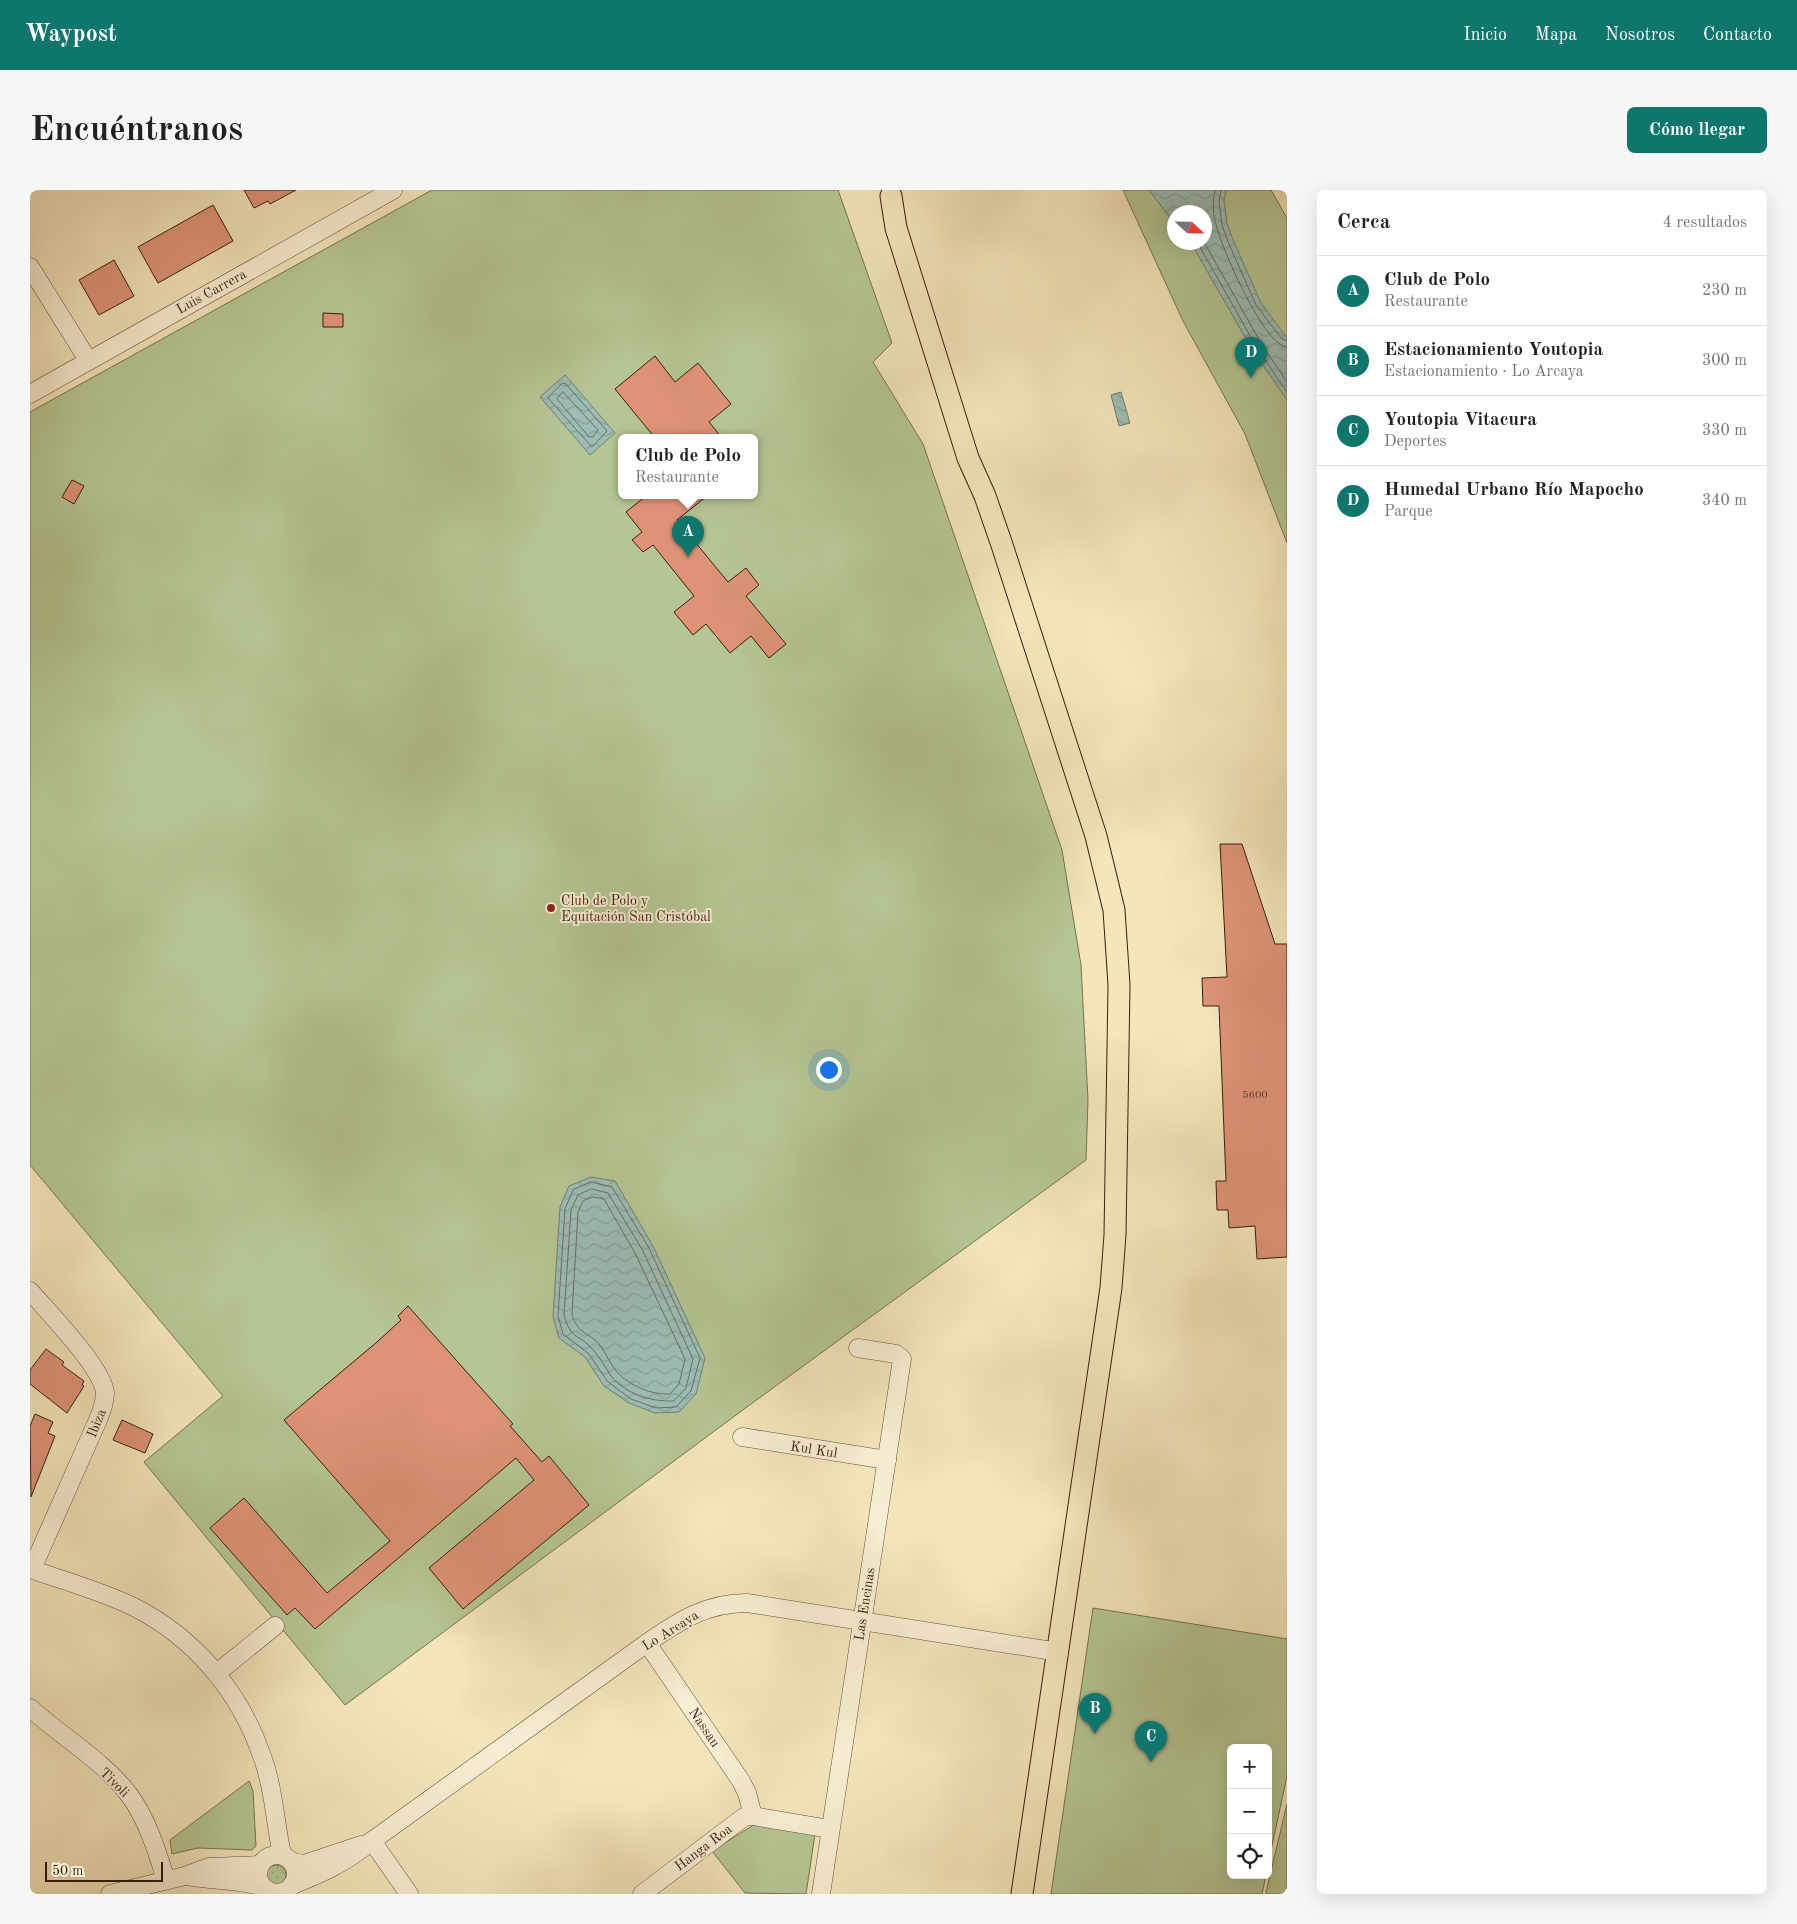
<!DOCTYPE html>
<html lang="es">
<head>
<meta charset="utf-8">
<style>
	body { margin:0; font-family:"Old Standard TT",serif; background:#f6f6f6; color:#202124 }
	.controls { position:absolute; right:15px; bottom:15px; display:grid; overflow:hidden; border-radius:8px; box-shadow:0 5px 20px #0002 }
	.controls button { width:45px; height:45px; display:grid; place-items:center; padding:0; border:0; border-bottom:1px solid #e0e0e0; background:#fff; color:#202124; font:25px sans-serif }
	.compass { position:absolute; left:1137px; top:15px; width:45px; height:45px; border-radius:50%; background:#fff; box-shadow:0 5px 20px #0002; rotate:112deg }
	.scale { position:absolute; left:15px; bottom:12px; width:118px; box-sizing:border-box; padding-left:5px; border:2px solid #391e0e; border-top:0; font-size:14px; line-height:18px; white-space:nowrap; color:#391e0e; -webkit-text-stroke:4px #f8eed3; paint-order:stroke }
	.you { position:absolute; left:798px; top:879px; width:18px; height:18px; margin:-12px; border:4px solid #fff; border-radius:50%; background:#1a73e8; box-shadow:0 0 0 8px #1a73e833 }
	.badge { display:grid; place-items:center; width:32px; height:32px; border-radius:50%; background:#0f766e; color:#fff; font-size:16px; font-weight:700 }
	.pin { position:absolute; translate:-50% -41px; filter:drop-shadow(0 1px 2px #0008) }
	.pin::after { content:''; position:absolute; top:26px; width:18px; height:15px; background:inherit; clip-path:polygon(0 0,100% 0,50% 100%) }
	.popup { position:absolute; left:588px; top:244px; width:140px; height:65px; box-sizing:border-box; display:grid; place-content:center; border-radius:8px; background:#fff; filter:drop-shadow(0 1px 4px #0005); font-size:16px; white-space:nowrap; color:#757577 }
	.popup b { font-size:19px; color:#202124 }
	.popup::after { content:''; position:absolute; left:50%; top:100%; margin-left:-10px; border:10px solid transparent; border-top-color:#fff }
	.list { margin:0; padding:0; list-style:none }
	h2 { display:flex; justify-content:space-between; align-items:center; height:65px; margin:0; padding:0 20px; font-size:21px }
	h2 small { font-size:16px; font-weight:400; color:#757577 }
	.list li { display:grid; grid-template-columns:32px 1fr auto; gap:15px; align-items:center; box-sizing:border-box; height:70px; padding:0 20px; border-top:1px solid #e0e0e0 }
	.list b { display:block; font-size:19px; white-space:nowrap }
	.list p { margin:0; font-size:16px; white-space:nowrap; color:#757577 }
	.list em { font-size:16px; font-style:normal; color:#757577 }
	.icon { flex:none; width:28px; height:28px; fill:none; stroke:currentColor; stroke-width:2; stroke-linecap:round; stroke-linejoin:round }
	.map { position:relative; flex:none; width:1257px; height:1704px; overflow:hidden; border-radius:8px }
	header { display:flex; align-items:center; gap:30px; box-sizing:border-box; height:70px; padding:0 25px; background:#0f766e; color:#fff }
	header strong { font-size:24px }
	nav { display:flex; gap:28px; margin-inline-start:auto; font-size:18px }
	.intro { display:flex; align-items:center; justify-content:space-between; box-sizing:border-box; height:120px; padding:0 30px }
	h1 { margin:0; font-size:35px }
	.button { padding:12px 22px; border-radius:8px; background:#0f766e; color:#fff; font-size:18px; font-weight:700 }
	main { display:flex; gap:30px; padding:0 30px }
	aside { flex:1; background:#fff; border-radius:8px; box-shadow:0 5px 20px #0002 }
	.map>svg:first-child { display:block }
	.grass { fill:url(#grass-dots); stroke:#777251 }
	.park { fill:#b5c694; stroke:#777251; fill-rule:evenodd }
	.water { fill:url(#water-waves); stroke:#747e73 }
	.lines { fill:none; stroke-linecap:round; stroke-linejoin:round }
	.shore { stroke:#6a6e62; stroke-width:1 }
	.building { fill:#de9376; stroke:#391e0e }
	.minor-casing { stroke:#685039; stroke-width:19 }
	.major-casing { stroke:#391e0e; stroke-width:23 }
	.minor { stroke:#f8eed3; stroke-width:18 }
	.major { stroke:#f4e5bb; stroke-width:21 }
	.poi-dot { fill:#8f2418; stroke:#f8eed3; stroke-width:2 }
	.labels { text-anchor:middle; stroke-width:4; stroke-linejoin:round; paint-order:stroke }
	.number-label { font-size:11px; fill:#623b28 }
	.street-label { font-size:14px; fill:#391e0e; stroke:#f8eed3 }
	.poi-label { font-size:14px; fill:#391e0e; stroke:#f8eed3; text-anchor:start }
</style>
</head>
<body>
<header>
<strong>Waypost</strong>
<nav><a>Inicio</a><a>Mapa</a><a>Nosotros</a><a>Contacto</a></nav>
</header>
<div class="intro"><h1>Encuéntranos</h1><a class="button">Cómo llegar</a></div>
<main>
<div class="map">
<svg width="1257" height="1704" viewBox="0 0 1257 1704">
	<defs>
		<pattern id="grass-dots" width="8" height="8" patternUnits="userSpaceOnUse" patternTransform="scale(1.25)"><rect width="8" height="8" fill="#b5c694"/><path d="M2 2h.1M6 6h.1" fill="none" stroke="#9caa7e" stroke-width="1.8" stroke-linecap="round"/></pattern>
		<pattern id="water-waves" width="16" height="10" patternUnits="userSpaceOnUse" patternTransform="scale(1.25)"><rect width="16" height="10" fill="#9cbeb6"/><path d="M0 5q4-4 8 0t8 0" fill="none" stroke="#87a39b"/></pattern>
	</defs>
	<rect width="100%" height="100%" fill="#f4e5bb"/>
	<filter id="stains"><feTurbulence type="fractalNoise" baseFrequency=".004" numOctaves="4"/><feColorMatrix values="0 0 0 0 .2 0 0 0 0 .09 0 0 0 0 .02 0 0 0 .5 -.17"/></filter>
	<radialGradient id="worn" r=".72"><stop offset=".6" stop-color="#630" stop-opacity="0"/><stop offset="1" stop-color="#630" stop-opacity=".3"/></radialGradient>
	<circle class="grass" cx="246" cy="1685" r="10"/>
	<g class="park">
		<path d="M402,0H808L862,153L843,172L893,254L1032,660L1051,775L1058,910L1056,970L706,1225L315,1515L114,1272L193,1206L0,975V222ZM592,248H724V306H592Z"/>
		<path d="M1093,0H1241L1257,28V353L1215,244L1153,131ZM1144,22H1174V52H1144Z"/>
		<polygon points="1063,1418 1257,1449 1257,1586 1238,1674 1238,1558 1201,1558 1201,1685 1236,1685 1232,1704 1021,1704"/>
		<polygon points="219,1591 223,1601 226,1656 222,1660 168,1658 142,1664 140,1650"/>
		<polygon points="1257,1614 1257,1704 1236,1704 1236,1702"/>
		<polygon points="725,1634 785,1644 776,1704 715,1703 682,1661"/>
	</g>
	<g class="water">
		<polygon points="1119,0 1196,0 1194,10 1197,34 1204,52 1231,113 1257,148 1257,210 1223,161 1161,53 1174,52 1174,22 1144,22 1144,33"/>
		<polygon points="535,185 585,243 560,265 510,207"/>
		<polygon points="1091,202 1100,233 1089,236 1081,205"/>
		<polygon points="561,987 585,991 623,1056 675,1168 666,1204 649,1222 625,1223 599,1213 574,1196 555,1167 529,1148 523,1127 530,1017 539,996"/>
	</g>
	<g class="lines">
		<g class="shore">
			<path d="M1185,0C1182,12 1183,26 1187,38C1193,60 1234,156 1257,157"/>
			<polyline points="1191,0 1189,11 1192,35 1199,54 1226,115 1251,148 1257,151"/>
			<polyline points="1167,52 1227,158 1257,202"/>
			<polyline points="1174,52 1232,155 1257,192"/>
			<polygon points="533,193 536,194 577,241 562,257 518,208"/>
			<polygon points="533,202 568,240 563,247 559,247 527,209"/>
			<polygon points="561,992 582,997 619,1058 670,1168 661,1201 646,1217 626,1218 601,1209 578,1192 559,1164 533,1144 528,1126 535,1019 543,1000"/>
			<path d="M562,999L578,1003L613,1061L663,1169L656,1198L644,1211C622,1212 595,1204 581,1186C575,1177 570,1167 563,1160C549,1143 541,1151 534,1125L541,1020L548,1005Z"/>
			<path d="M563,1007L574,1009L606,1065L655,1169L649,1194L640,1204C622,1205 600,1196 587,1182C580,1174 576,1163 570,1155C559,1142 547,1144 542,1124L548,1022L553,1011Z"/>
		</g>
	</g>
	<g class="building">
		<polygon points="214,0 266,0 240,14 238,11 224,18"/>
		<polygon points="183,15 203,51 128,93 108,57"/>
		<polygon points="84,70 104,106 69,125 49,90"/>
		<polygon points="293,123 313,124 313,137 293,137"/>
		<polygon points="625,166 645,192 668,173 701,214 679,232 692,248 625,248 585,199"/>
		<polygon points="42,290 54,296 44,314 32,307"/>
		<polygon points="616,306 677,306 647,330 698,392 716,378 729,395 716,406 756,454 739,468 721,446 700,463 676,434 663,445 644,422 664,406 623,355 613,362 602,350 612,342 596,322"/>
		<polygon points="1190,654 1212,654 1245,754 1257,754 1257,1067 1227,1069 1225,1036 1199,1038 1198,1020 1187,1020 1186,991 1196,991 1189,816 1173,816 1172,788 1197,787"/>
		<polygon points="378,1116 483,1234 480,1236 512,1272 519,1266 559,1315 433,1419 399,1378 504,1290 486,1268 285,1439 265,1418 257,1425 180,1338 214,1308 297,1403 360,1351 254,1230 347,1152 371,1130 368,1126"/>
		<polygon points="16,1159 34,1172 32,1175 54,1191 52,1195 54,1196 37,1223 0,1194 0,1180"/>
		<polygon points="5,1224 23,1232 18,1243 25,1246 1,1307 0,1236"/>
		<polygon points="92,1230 123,1244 115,1263 83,1250"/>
	</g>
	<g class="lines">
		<g class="minor-casing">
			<g id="minor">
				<polyline points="0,77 58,170"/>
				<polyline points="0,204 363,0"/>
				<path d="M0,1101C18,1122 73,1178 75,1203C75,1213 71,1223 67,1232L2,1379"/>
				<polyline points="712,1247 857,1270"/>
				<path d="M0,1379C35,1391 71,1401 104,1417C165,1448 210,1502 232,1566C243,1596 245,1629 251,1660L255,1667"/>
				<polyline points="617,1453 711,1591 717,1603 723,1626"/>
				<polyline points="187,1483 245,1436"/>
				<path d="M0,1518C32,1547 74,1571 100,1606C118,1631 127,1662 136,1690"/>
				<polyline points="342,1651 379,1704"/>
				<circle cx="247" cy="1684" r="19"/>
				<polyline points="262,1672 274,1674 331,1655"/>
				<path d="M156,1686C182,1691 208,1689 233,1697"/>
				<path d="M262,1695C291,1684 315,1673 339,1653L617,1453C649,1431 676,1413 717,1413L1029,1462"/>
				<polyline points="80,1704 155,1686 179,1677 230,1675"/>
				<polyline points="612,1704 714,1627 723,1626 800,1639"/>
				<polyline points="791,1704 872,1169 866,1164 828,1158"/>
			</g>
		</g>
		<g class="major-casing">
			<polyline id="major" points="861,6 866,38 938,268 955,306 972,355 1066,646 1084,720 1089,795 1085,1045 1081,1098 992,1704"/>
		</g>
		<use href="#minor" class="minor"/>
		<use href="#major" class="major"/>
	</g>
	<circle class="poi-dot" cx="521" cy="718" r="5"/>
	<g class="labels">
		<g class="number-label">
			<text x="1225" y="908">5600</text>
		</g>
		<g class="street-label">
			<text transform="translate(181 101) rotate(-29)" y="5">Luis Carrera</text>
			<text transform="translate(66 1233) rotate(-68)" y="5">Ibiza</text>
			<text transform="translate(784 1259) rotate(9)" y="5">Kul Kul</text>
			<text transform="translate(834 1414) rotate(-81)" y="5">Las Encinas</text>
			<text transform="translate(640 1440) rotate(-32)" y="5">Lo Arcaya</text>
			<text transform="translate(675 1537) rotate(56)" y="5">Nassau</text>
			<text transform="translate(85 1592) rotate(45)" y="5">Tivoli</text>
			<text transform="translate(673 1657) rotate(-37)" y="5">Hanga Roa</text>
		</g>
		<g class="poi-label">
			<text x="531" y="715">Club de Polo y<tspan x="531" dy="16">Equitación San Cristóbal</tspan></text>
		</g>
	</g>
	<rect width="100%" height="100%" filter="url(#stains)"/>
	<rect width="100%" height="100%" fill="url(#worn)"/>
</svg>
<div class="controls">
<button>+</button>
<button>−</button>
<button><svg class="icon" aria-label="locate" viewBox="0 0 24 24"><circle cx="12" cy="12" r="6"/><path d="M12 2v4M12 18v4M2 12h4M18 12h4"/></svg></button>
</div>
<svg class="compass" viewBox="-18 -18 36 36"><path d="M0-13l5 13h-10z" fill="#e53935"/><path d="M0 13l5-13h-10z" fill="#757577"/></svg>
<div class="scale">50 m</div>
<div class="you"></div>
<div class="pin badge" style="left:658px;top:367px">A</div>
<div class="popup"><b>Club de Polo</b>Restaurante</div>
<div class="pin badge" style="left:1065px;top:1544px">B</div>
<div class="pin badge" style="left:1121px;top:1572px">C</div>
<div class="pin badge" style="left:1221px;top:188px">D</div>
</div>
<aside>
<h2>Cerca<small>4 resultados</small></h2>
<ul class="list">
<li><span class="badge">A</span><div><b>Club de Polo</b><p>Restaurante</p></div><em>230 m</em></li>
<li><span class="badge">B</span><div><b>Estacionamiento Youtopia</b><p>Estacionamiento · Lo Arcaya</p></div><em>300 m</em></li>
<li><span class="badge">C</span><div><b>Youtopia Vitacura</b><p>Deportes</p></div><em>330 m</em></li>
<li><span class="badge">D</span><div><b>Humedal Urbano Río Mapocho</b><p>Parque</p></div><em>340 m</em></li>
</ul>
</aside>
</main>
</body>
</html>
